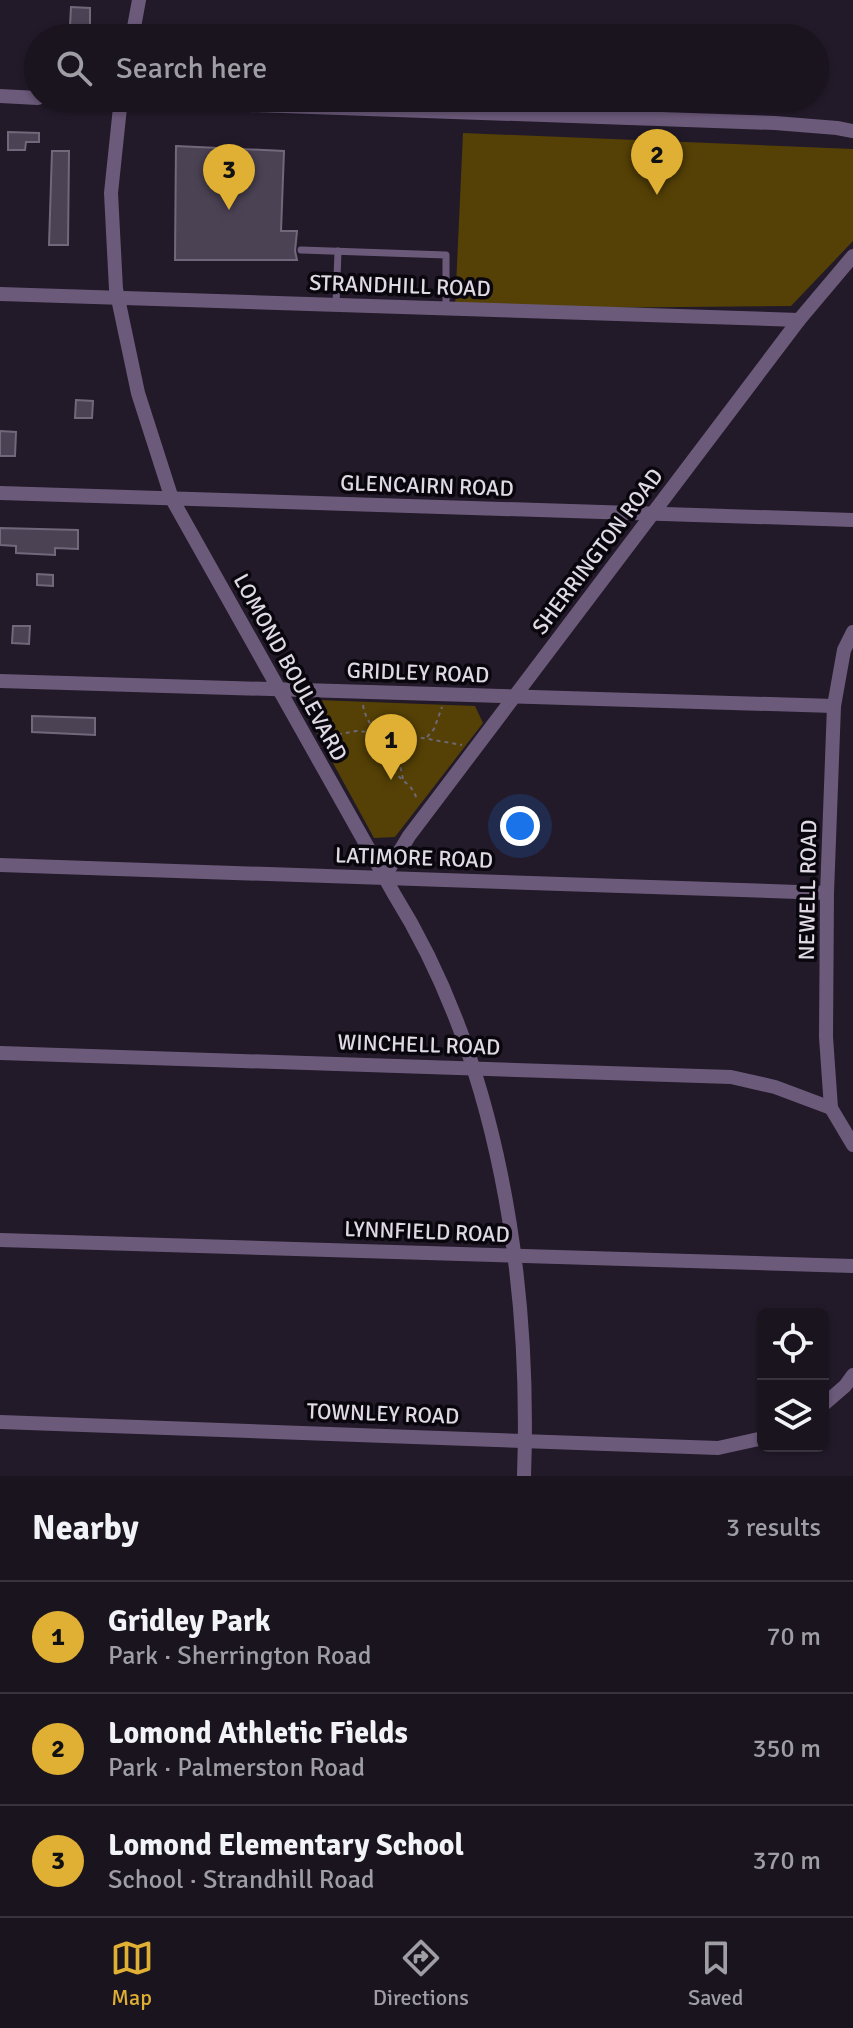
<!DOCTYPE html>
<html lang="en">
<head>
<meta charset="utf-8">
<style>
	body { margin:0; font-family:Signika,sans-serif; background:#27212c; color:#f1f3f6 }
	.controls { position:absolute; right:24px; bottom:24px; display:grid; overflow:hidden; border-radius:12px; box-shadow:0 2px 6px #0004 }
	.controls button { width:72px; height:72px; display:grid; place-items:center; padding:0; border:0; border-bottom:2px solid #38333d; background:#1a141f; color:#f1f3f6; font:40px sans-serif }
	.you { position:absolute; left:520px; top:826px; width:28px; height:28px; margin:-20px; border:6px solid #fff; border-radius:50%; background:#1a73e8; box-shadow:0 0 0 12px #1a73e833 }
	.badge { display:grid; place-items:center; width:52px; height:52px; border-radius:50%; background:#dfb033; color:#111; font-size:26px; font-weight:700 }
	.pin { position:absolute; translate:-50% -66px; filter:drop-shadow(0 2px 4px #0008) }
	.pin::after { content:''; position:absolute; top:42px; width:28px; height:24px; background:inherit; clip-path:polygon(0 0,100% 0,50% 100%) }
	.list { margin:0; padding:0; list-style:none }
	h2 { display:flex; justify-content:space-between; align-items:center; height:104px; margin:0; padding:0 32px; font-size:34px }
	h2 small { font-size:26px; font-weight:400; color:#9f9ea4 }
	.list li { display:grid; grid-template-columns:52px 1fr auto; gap:24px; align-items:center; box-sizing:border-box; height:112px; padding:0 32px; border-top:2px solid #38333d }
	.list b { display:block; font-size:30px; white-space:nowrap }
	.list p { margin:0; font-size:26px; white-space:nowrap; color:#9f9ea4 }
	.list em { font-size:26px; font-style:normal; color:#9f9ea4 }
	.icon { flex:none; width:44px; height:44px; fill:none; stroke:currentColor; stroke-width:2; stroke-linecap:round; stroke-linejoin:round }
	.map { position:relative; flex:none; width:853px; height:1476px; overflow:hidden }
	.search { position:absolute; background:#1a141f; box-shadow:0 2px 6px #0004; left:24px; right:24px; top:24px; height:88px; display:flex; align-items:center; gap:20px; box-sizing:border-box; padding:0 28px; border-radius:44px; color:#9f9ea4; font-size:30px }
	.sheet { height:440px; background:#1a141f }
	nav { display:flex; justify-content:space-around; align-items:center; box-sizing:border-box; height:112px; border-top:2px solid #38333d; background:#1a141f; font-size:22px; color:#9f9ea4 }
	nav a { display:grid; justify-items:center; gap:4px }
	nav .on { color:#dfb033 }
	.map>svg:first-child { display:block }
	.green { fill:#554106 }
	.building { fill:#4b4254; stroke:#72687b; stroke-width:2 }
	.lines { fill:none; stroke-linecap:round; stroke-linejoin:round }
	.path { stroke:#6e6774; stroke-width:2; stroke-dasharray:4 4; stroke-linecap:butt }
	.service { stroke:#6c5a7b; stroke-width:7 }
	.minor { stroke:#6c5a7b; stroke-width:14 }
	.labels { text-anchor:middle; stroke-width:7; stroke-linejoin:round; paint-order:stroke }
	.street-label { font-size:22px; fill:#e0dae5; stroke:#0a060d }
</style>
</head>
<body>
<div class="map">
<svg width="853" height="1476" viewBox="0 0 853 1476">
	<rect width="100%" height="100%" fill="#221a29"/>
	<g class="green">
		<polygon points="463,133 853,149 853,241 791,306 455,309"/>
		<polygon points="317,700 475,706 483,723 395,837 374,838 309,719"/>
	</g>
	<g class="building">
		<polygon points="71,7 90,8 90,27 70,26"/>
		<polygon points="8,132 39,133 39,142 26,142 25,150 8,150"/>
		<polygon points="176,146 284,151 281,231 297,231 295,251 297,260 175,260"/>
		<polygon points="52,151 69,151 68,245 49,245"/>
		<polygon points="76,400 93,401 92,418 75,418"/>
		<polygon points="0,431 16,432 15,456 0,456"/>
		<polygon points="0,528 78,530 78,549 55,548 55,555 16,553 16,546 0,545"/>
		<polygon points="37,574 53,575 53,586 37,585"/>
		<polygon points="13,626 30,626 29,644 12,643"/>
		<polygon points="32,716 95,718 95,735 32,732"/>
	</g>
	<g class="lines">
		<g class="path">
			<path d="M363,705C365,719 374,728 380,741C385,751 386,762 394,771C403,783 414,785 417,801"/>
			<polyline points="330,736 356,731 370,732 377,739 395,744 417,737 462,745"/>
			<polyline points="427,737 434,729 442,707"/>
			<polyline points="403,779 400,765 407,743"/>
		</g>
		<g class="service">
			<polyline points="301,250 446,255 446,309"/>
			<polyline points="336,305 338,251"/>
		</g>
		<g class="minor">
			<polyline points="132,38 139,0"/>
			<polyline points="0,96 38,98"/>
			<polyline points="49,98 775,123 837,128 853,131"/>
			<path d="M121,98L111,193L116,289L138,393L172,499L394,894C499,1063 531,1280 524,1476"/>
			<polyline points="0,294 799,320"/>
			<polyline points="0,493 853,520"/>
			<polyline points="853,632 844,650 834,706 827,893 826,1037 831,1108 853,1145"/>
			<polyline points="0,681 834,706"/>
			<polyline points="0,865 827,893"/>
			<polyline points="384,877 409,836 799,320 853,256"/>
			<polyline points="0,1053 731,1077 775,1087 831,1108"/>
			<polyline points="0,1240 853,1266"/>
			<polyline points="823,1405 845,1386 853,1375"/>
			<polyline points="0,1422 718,1448 763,1438"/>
		</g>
	</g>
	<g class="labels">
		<g class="street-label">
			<text transform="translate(400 285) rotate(2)" y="8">STRANDHILL ROAD</text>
			<text transform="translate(427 485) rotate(2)" y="8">GLENCAIRN ROAD</text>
			<text transform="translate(597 551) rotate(-53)" y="8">SHERRINGTON ROAD</text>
			<text transform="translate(291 667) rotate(61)" y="8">LOMOND BOULEVARD</text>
			<text transform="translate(418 672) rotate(2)" y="8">GRIDLEY ROAD</text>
			<text transform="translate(414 857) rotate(2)" y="8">LATIMORE ROAD</text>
			<text transform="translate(807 890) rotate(-89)" y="8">NEWELL ROAD</text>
			<text transform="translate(419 1044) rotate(2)" y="8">WINCHELL ROAD</text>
			<text transform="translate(427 1231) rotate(2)" y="8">LYNNFIELD ROAD</text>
			<text transform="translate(383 1413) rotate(2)" y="8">TOWNLEY ROAD</text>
		</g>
	</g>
</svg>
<div class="controls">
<button><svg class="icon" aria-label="locate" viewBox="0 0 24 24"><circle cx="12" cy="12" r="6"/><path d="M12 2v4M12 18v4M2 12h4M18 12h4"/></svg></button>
<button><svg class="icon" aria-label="layers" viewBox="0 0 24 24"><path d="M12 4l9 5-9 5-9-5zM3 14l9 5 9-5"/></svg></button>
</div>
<div class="you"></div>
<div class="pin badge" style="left:391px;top:780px">1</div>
<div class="pin badge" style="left:657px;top:195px">2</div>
<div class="pin badge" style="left:229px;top:210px">3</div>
<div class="search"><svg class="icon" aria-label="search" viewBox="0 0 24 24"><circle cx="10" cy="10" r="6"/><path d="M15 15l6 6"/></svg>Search here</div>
</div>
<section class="sheet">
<h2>Nearby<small>3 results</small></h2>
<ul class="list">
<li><span class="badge">1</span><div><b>Gridley Park</b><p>Park · Sherrington Road</p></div><em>70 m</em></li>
<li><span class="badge">2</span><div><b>Lomond Athletic Fields</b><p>Park · Palmerston Road</p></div><em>350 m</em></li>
<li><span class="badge">3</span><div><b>Lomond Elementary School</b><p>School · Strandhill Road</p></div><em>370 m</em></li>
</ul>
</section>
<nav>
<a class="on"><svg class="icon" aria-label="map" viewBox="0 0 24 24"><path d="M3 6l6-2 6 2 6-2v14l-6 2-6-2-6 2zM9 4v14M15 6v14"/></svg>Map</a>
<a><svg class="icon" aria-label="directions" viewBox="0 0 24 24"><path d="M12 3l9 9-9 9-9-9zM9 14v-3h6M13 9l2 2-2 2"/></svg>Directions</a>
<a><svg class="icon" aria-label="saved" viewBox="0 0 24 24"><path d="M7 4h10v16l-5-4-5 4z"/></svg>Saved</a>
</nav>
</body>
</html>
